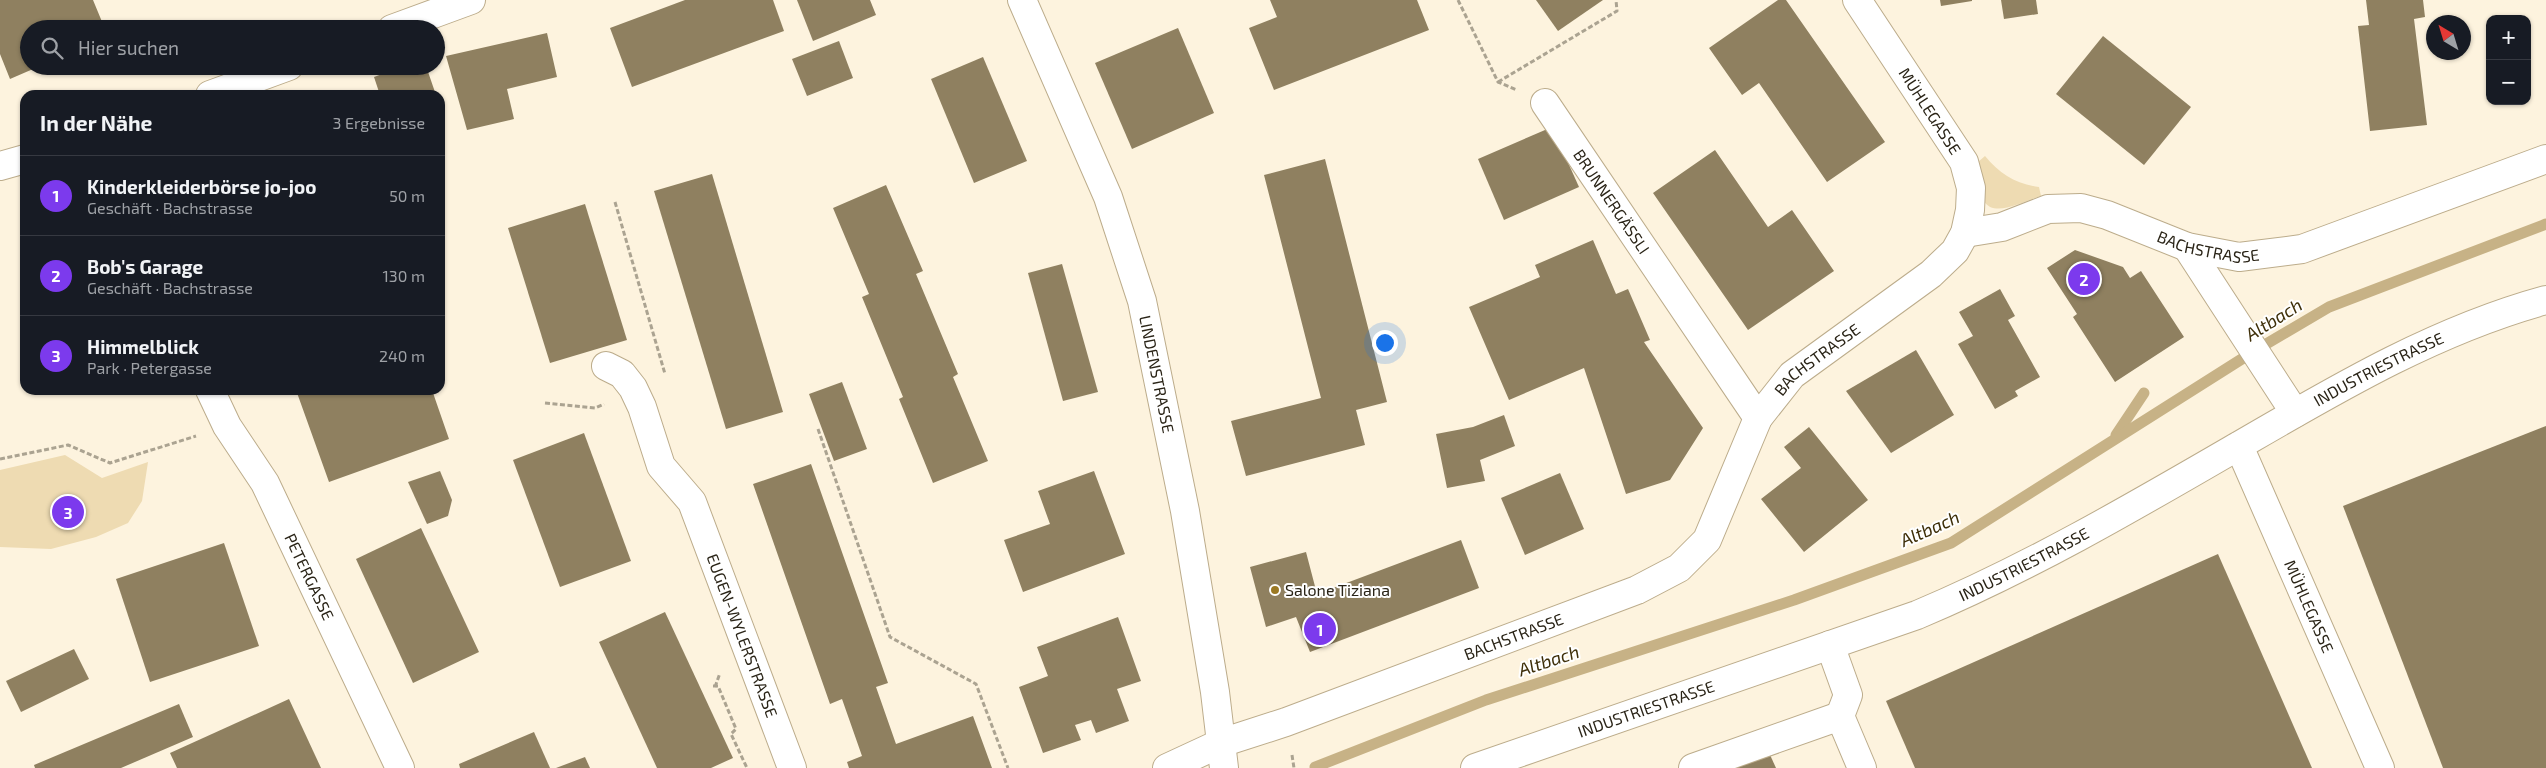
<!DOCTYPE html>
<html lang="de">
<head>
<meta charset="utf-8">
<style>
	body { margin:0; font-family:"Exo 2",sans-serif; background:#242831; color:#f1f3f6 }
	.controls { position:absolute; right:15px; top:15px; display:grid; overflow:hidden; border-radius:10px; box-shadow:0 1px 4px #0004 }
	.controls button { width:45px; height:45px; display:grid; place-items:center; padding:0; border:0; border-bottom:1px solid #363941; background:#171b24; color:#f1f3f6; font:25px sans-serif }
	.compass { position:absolute; left:2426px; top:15px; width:45px; height:45px; border-radius:50%; background:#171b24; box-shadow:0 1px 4px #0004; rotate:322deg }
	.you { position:absolute; left:1384px; top:342px; width:18px; height:18px; margin:-12px; border:4px solid #fff; border-radius:50%; background:#1a73e8; box-shadow:0 0 0 8px #1a73e833 }
	.badge { display:grid; place-items:center; width:32px; height:32px; border-radius:50%; background:#7c3aed; color:#fff; font-size:16px; font-weight:700 }
	.pin { position:absolute; translate:-50% -50%; border:2px solid #fff; box-shadow:0 1px 5px #0006 }
	.list { margin:0; padding:0; list-style:none }
	h2 { display:flex; justify-content:space-between; align-items:center; height:65px; margin:0; padding:0 20px; font-size:21px }
	h2 small { font-size:16px; font-weight:400; color:#9ea1a6 }
	.list li { display:grid; grid-template-columns:32px 1fr auto; gap:15px; align-items:center; box-sizing:border-box; height:80px; padding:0 20px; border-top:1px solid #363941 }
	.list b { display:block; font-size:19px; white-space:nowrap }
	.list p { margin:0; font-size:16px; white-space:nowrap; color:#9ea1a6 }
	.list em { font-size:16px; font-style:normal; color:#9ea1a6 }
	.icon { flex:none; width:28px; height:28px; fill:none; stroke:currentColor; stroke-width:2; stroke-linecap:round; stroke-linejoin:round }
	.map { position:relative; flex:none; width:2546px; height:768px; overflow:hidden }
	.search { position:absolute; background:#171b24; box-shadow:0 1px 4px #0004; left:20px; top:20px; width:425px; height:55px; display:flex; align-items:center; gap:12px; box-sizing:border-box; padding:0 18px; border-radius:28px; color:#9ea1a6; font-size:19px }
	.panel { position:absolute; background:#171b24; box-shadow:0 1px 4px #0004; left:20px; top:90px; width:425px; height:305px; border-radius:15px }
	.map>svg:first-child { display:block }
	.green { fill:#eedbb2 }
	.lines { fill:none; stroke-linecap:round; stroke-linejoin:round }
	.stream { stroke:#c7b286; stroke-width:11 }
	.building { fill:#8f8060 }
	.minor-casing { stroke:#bcac8b; stroke-width:30 }
	.major-casing { stroke:#bcac8b; stroke-width:30 }
	.path { stroke:#aba391; stroke-width:3; stroke-dasharray:5 2.5; stroke-linecap:butt }
	.minor { stroke:#fff; stroke-width:28 }
	.major { stroke:#fff; stroke-width:28 }
	.poi-dot { fill:#9b7924; stroke:#fff; stroke-width:2 }
	.labels { text-anchor:middle; stroke-width:4; stroke-linejoin:round; paint-order:stroke }
	.street-label { font-size:16px; fill:#2a2417; stroke:#fff }
	.poi-label { font-size:16px; fill:#2a2417; stroke:#fff; text-anchor:start }
	.water-label { font-size:18px; font-style:italic; fill:#3e2f09; stroke:#fff }
</style>
</head>
<body>
<div class="map">
<svg width="2546" height="768" viewBox="0 0 2546 768">
	<rect width="100%" height="100%" fill="#fdf3de"/>
	<g class="green">
		<path d="M1985,156C2000,174 2016,184 2039,187L2041,196C2026,200 1994,219 1984,201C1979,192 1980,173 1978,162Z"/>
		<polygon points="65,455 102,478 148,462 142,501 128,523 96,537 51,549 0,547 0,470"/>
	</g>
	<g class="lines">
		<g class="stream">
			<polyline points="2116,435 2144,393"/>
			<polyline points="1315,767 1486,700 1794,600 1951,543 2256,350 2329,307 2546,224"/>
		</g>
	</g>
	<g class="building">
		<polygon points="0,0 93,0 105,29 29,29 29,66 40,66 10,79 0,54"/>
		<polygon points="685,0 773,0 784,31 632,87 610,28"/>
		<polygon points="797,0 870,0 876,15 813,41"/>
		<polygon points="1270,0 1417,0 1429,30 1274,90 1249,28 1277,17"/>
		<polygon points="1536,0 1603,0 1558,31"/>
		<polygon points="1778,0 1786,0 1885,142 1827,182 1759,83 1742,95 1709,48"/>
		<polygon points="1940,0 1972,0 1972,1 1941,6"/>
		<polygon points="2001,0 2036,0 2038,14 2004,19"/>
		<polygon points="2366,0 2423,0 2425,17 2414,19 2427,125 2370,131 2358,26 2369,25"/>
		<polygon points="1178,28 1214,113 1132,149 1095,63"/>
		<polygon points="547,33 557,77 507,89 514,119 467,130 446,56"/>
		<polygon points="2103,36 2191,107 2144,165 2056,94"/>
		<polygon points="839,41 853,78 807,96 792,59"/>
		<polygon points="983,57 1027,161 974,183 931,79"/>
		<polygon points="404,66 426,66 436,95 380,95 374,77"/>
		<polygon points="1552,127 1579,187 1504,220 1478,159"/>
		<polygon points="1715,150 1768,227 1792,210 1834,271 1748,330 1653,193"/>
		<polygon points="1325,159 1387,402 1356,410 1365,445 1246,476 1231,421 1321,398 1264,175"/>
		<polygon points="712,174 783,412 726,429 654,191"/>
		<polygon points="886,185 923,271 916,274 958,374 953,377 988,461 933,483 899,399 903,397 862,297 869,294 833,208"/>
		<polygon points="585,204 627,340 550,363 508,228"/>
		<polygon points="1593,240 1616,294 1628,289 1650,340 1644,342 1703,428 1670,480 1626,494 1584,368 1509,400 1469,307 1540,277 1535,265"/>
		<polygon points="2075,250 2123,267 2130,278 2141,271 2184,337 2115,382 2073,317 2077,314 2047,268"/>
		<polygon points="1062,264 1098,392 1063,401 1028,273"/>
		<polygon points="2000,289 2015,316 2008,320 2040,377 2015,391 2018,396 1995,409 1958,344 1973,336 1959,312"/>
		<polygon points="1916,350 1954,415 1891,453 1846,391"/>
		<polygon points="842,382 867,449 834,461 809,394"/>
		<polygon points="296,390 397,390 399,395 414,390 432,390 449,439 329,482"/>
		<polygon points="1504,415 1515,446 1480,460 1485,481 1447,488 1436,434 1473,427"/>
		<polygon points="2546,426 2546,768 2443,768 2343,506"/>
		<polygon points="1809,427 1868,500 1804,552 1761,499 1801,468 1784,447"/>
		<polygon points="584,433 631,561 560,587 513,460"/>
		<polygon points="811,464 888,683 876,687 896,744 973,716 992,768 849,768 847,762 862,756 842,699 830,704 753,484"/>
		<polygon points="440,471 452,500 448,516 427,524 408,482"/>
		<polygon points="1094,471 1125,554 1023,592 1004,540 1050,524 1038,491"/>
		<polygon points="1560,473 1584,529 1525,555 1501,498"/>
		<polygon points="421,528 479,652 413,683 356,559"/>
		<polygon points="1461,540 1479,588 1310,652 1296,617 1266,627 1250,567 1306,552 1317,594"/>
		<polygon points="224,543 259,646 150,682 116,579"/>
		<polygon points="2218,554 2312,768 1915,768 1886,701"/>
		<polygon points="665,612 733,758 711,768 657,768 599,642"/>
		<polygon points="1118,617 1141,681 1117,689 1129,721 1096,733 1091,720 1075,725 1081,740 1043,753 1019,687 1048,676 1037,647"/>
		<polygon points="74,649 89,679 21,712 6,681"/>
		<polygon points="289,699 321,768 177,768 170,753"/>
		<polygon points="179,704 193,737 121,768 35,768 34,765"/>
		<polygon points="534,732 550,768 460,768 459,764"/>
		<polygon points="1766,746 1776,768 1714,768"/>
		<polygon points="585,757 590,768 556,768"/>
	</g>
	<g class="lines">
		<g class="minor-casing">
			<g id="minor">
				<path id="s1" d="M1022,0L1108,197L1142,301L1185,511L1215,692L1224,768"/>
				<path id="s2" d="M1545,103L1758,418"/>
				<path id="s3" d="M1965,233L2002,227L2048,209L2081,208L2107,215L2187,247L2239,257L2302,249L2546,159"/>
				<polyline points="2187,247 2295,413"/>
				<path id="s4" d="M606,366L622,374L633,388L642,407L661,466L692,502L792,768"/>
				<path id="s5" d="M210,390L227,426L265,483L400,768"/>
				<path id="s6" d="M2239,446L2380,768"/>
				<polyline points="1830,645 1848,695 1840,716 1862,768"/>
				<path id="s7" d="M1167,768L1221,743L1286,722L1637,590L1679,568L1707,540L1758,418L1792,375L1931,274L1955,251L1965,233L1970,210L1971,188L1964,162L1857,0"/>
				<path id="s8" d="M1475,768L1917,615C2029,568 2135,506 2240,445C2338,388 2436,330 2546,300"/>
				<polyline points="1693,768 1840,716"/>
			</g>
		</g>
		<g class="major-casing">
			<g id="major">
				<polyline points="392,29 471,0"/>
				<polyline points="210,95 289,66"/>
				<polyline points="0,166 25,159"/>
			</g>
		</g>
		<g class="path">
			<polyline points="1458,0 1498,82 1517,90"/>
			<polyline points="1498,82 1617,11 1616,0"/>
			<polyline points="615,202 665,374"/>
			<polyline points="545,403 595,408 604,404"/>
			<polyline points="818,429 890,637 976,684 1008,768"/>
			<polyline points="0,459 68,445 110,463 196,436"/>
			<polyline points="713,686 718,686 736,729 731,734 747,768"/>
			<polyline points="715,687 720,673"/>
			<polyline points="1292,755 1294,768"/>
		</g>
		<use href="#minor" class="minor"/>
		<use href="#major" class="major"/>
	</g>
	<circle class="poi-dot" cx="1275" cy="590" r="5"/>
	<g class="labels">
		<g class="street-label">
			<text transform="translate(1930 111) rotate(57)" y="6">MÜHLEGASSE</text>
			<text dy="6" stroke="none"><textPath href="#s2" startOffset="119">BRUNNERGÄSSLI</textPath></text>
			<text dy="6" stroke="none"><textPath href="#s3" startOffset="254">BACHSTRASSE</textPath></text>
			<text dy="6" stroke="none"><textPath href="#s7" startOffset="806">BACHSTRASSE</textPath></text>
			<text dy="6" stroke="none"><textPath href="#s8" startOffset="991">INDUSTRIESTRASSE</textPath></text>
			<text dy="6" stroke="none"><textPath href="#s1" startOffset="399">LINDENSTRASSE</textPath></text>
			<text dy="6" stroke="none"><textPath href="#s8" startOffset="586">INDUSTRIESTRASSE</textPath></text>
			<text dy="6" stroke="none"><textPath href="#s5" startOffset="212">PETERGASSE</textPath></text>
			<text dy="6" stroke="none"><textPath href="#s6" startOffset="175">MÜHLEGASSE</textPath></text>
			<text dy="6" stroke="none"><textPath href="#s4" startOffset="309">EUGEN-WYLERSTRASSE</textPath></text>
			<text dy="6" stroke="none"><textPath href="#s7" startOffset="371">BACHSTRASSE</textPath></text>
			<text dy="6" stroke="none"><textPath href="#s8" startOffset="181">INDUSTRIESTRASSE</textPath></text>
		</g>
		<g class="poi-label">
			<text x="1285" y="596">Salone Tiziana</text>
		</g>
		<g class="water-label">
			<text transform="translate(2274 320) rotate(-32)" y="6">Altbach</text>
			<text transform="translate(1930 529) rotate(-24)" y="6">Altbach</text>
			<text transform="translate(1549 661) rotate(-18)" y="6">Altbach</text>
		</g>
	</g>
</svg>
<div class="controls">
<button>+</button>
<button>−</button>
</div>
<svg class="compass" viewBox="-18 -18 36 36"><path d="M0-13l5 13h-10z" fill="#e53935"/><path d="M0 13l5-13h-10z" fill="#9ea1a6"/></svg>
<div class="you"></div>
<div class="pin badge" style="left:1320px;top:629px">1</div>
<div class="pin badge" style="left:2084px;top:279px">2</div>
<div class="pin badge" style="left:68px;top:512px">3</div>
<div class="search"><svg class="icon" aria-label="search" viewBox="0 0 24 24"><circle cx="10" cy="10" r="6"/><path d="M15 15l6 6"/></svg>Hier suchen</div>
<section class="panel">
<h2>In der Nähe<small>3 Ergebnisse</small></h2>
<ul class="list">
<li><span class="badge">1</span><div><b>Kinderkleiderbörse jo-joo</b><p>Geschäft · Bachstrasse</p></div><em>50 m</em></li>
<li><span class="badge">2</span><div><b>Bob's Garage</b><p>Geschäft · Bachstrasse</p></div><em>130 m</em></li>
<li><span class="badge">3</span><div><b>Himmelblick</b><p>Park · Petergasse</p></div><em>240 m</em></li>
</ul>
</section>
</div>
</body>
</html>
